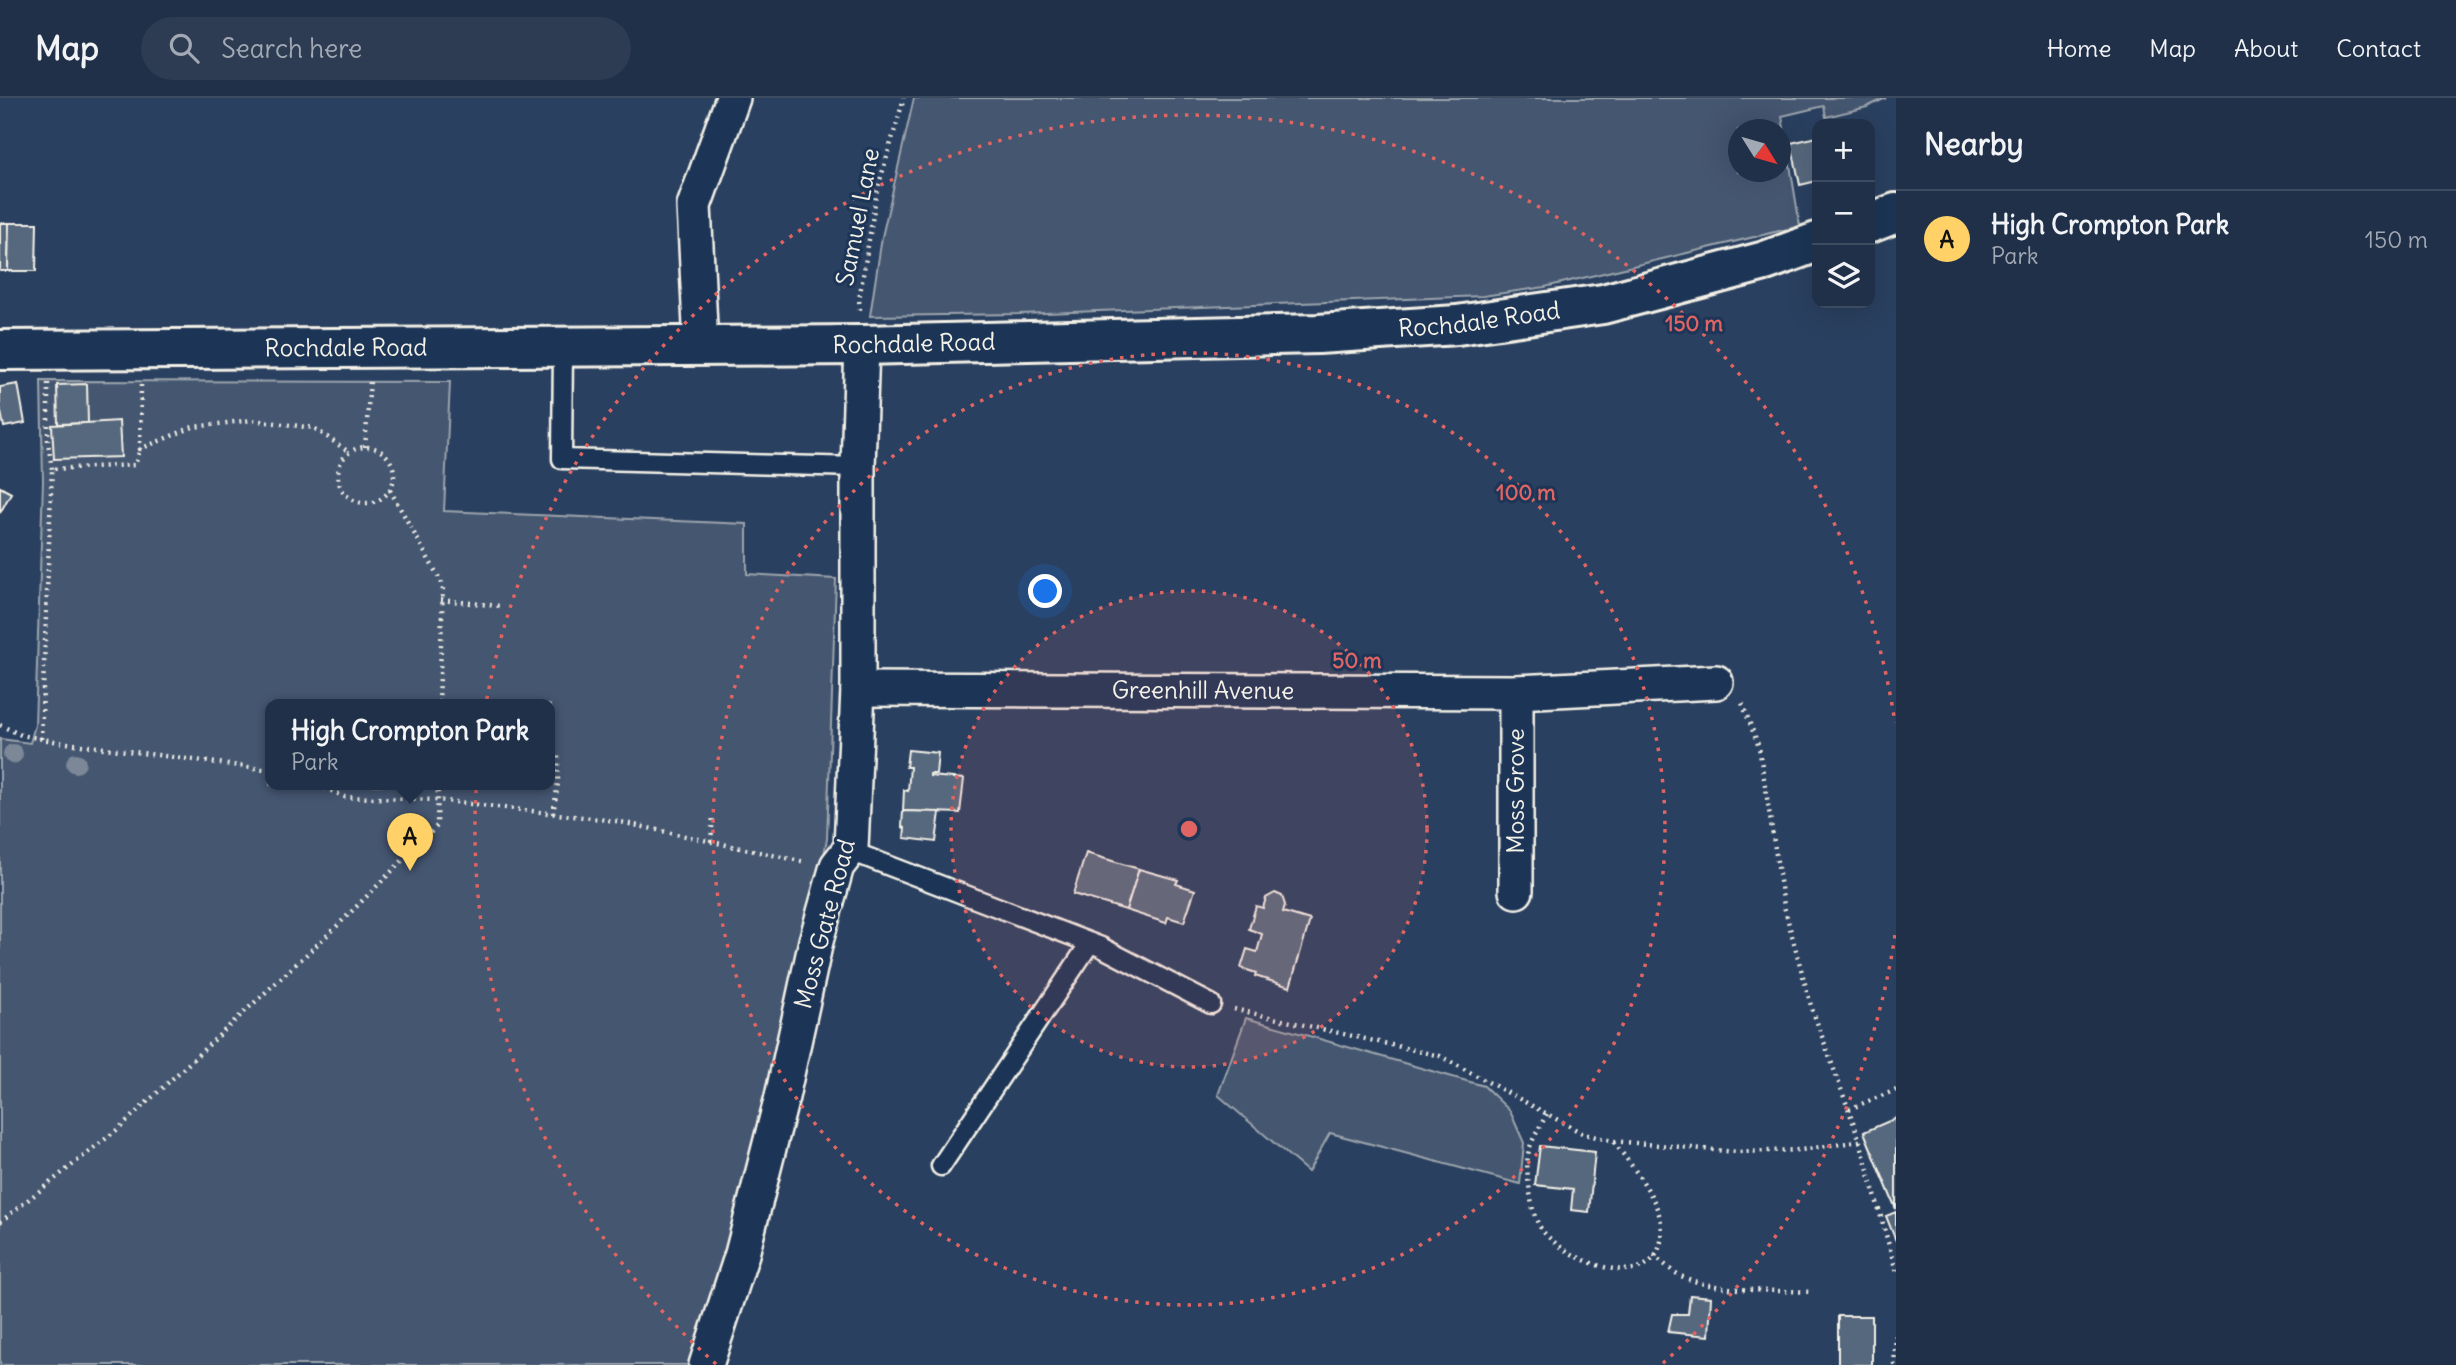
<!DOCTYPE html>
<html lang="en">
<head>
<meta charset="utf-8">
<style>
	body { margin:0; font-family:Delius,sans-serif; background:#2d3c52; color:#f1f3f6 }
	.controls { position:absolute; right:21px; top:21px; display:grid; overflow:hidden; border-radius:14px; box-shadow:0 7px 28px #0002 }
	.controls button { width:63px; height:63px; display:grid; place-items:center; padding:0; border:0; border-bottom:2px solid #3d4b60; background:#203048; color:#f1f3f6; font:35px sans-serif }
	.compass { position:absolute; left:1728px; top:21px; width:63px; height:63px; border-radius:50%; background:#203048; box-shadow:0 7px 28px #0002; rotate:127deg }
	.you { position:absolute; left:1046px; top:494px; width:24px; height:24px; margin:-18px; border:5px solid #fff; border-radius:50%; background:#1a73e8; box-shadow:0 0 0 10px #1a73e833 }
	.badge { display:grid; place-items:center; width:46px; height:46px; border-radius:50%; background:#ffd166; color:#111; font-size:23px; font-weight:700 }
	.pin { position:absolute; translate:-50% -58px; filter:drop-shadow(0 2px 4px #0008) }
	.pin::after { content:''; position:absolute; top:37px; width:24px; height:21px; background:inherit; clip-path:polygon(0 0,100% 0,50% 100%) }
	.popup { position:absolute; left:265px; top:601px; width:290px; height:91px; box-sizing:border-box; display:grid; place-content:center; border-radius:14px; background:#203048; filter:drop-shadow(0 2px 5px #0005); font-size:23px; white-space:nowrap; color:#a2a9b4 }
	.popup b { font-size:26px; color:#f1f3f6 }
	.popup::after { content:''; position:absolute; left:50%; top:100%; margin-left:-14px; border:14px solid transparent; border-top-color:#203048 }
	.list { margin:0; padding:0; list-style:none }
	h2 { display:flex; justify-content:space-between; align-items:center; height:91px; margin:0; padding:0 28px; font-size:30px }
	h2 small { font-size:23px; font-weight:400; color:#a2a9b4 }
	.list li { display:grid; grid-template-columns:46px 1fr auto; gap:21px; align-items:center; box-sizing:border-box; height:98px; padding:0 28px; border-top:2px solid #3d4b60 }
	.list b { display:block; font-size:26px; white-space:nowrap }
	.list p { margin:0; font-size:23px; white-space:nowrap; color:#a2a9b4 }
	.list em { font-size:23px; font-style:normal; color:#a2a9b4 }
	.icon { flex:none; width:38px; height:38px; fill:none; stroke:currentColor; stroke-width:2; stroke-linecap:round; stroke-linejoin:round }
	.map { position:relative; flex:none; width:1896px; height:1267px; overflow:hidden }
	header { display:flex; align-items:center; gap:42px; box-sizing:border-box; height:98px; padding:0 35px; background:#203048; border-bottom:2px solid #3d4b60 }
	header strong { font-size:33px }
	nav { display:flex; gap:38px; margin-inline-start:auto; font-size:24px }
	.search { width:490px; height:63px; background:#2d3c52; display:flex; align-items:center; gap:18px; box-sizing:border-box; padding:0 24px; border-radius:38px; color:#a2a9b4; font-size:26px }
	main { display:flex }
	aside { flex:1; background:#203048 }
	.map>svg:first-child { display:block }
	.green { fill:#445771; stroke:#9ca4ac; stroke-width:2; fill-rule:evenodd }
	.building { fill:#56677d; stroke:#f4f1e8; stroke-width:2 }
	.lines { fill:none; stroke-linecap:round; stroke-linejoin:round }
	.lane-casing { stroke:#f4f1e8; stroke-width:23 }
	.street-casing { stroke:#f4f1e8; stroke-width:38 }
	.secondary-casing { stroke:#f4f1e8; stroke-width:44 }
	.path { stroke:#f4f1e8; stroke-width:4.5; stroke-dasharray:2 5; stroke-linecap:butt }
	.lane { stroke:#1d3557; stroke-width:18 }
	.street { stroke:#1d3557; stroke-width:33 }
	.secondary { stroke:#1d3557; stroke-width:38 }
	.tree { fill:#7c8897 }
	.ring { fill:none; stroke:#df6462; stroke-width:3.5; stroke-dasharray:3.5 7 }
	.labels { text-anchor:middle; stroke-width:6; stroke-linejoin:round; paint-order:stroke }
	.street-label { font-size:24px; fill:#f4f1e8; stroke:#1d3557 }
	.centre { fill:#df6462; stroke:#1d3557; stroke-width:3.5 }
	.ring-label { font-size:21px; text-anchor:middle; font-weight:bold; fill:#df6462; stroke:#1d3557; stroke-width:6; stroke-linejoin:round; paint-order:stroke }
</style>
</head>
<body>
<header>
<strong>Map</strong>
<div class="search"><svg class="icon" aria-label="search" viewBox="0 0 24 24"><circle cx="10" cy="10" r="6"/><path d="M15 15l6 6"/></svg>Search here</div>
<nav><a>Home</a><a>Map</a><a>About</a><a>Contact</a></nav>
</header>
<main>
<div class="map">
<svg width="1896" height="1267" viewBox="0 0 1896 1267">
	<rect width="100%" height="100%" fill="#2a4060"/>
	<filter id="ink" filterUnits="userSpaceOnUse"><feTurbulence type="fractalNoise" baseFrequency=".0143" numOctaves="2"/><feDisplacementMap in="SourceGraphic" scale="14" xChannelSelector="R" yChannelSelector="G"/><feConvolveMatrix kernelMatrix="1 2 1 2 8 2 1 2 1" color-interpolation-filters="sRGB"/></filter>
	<g filter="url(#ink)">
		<g class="green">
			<path d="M914,0H1886L1867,9L1826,19L1824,8L1782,18L1800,128L1545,189L1483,198L1020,216L870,218L882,139ZM1738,32H1780V74H1738Z"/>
			<path d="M41,283L450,284L444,413L747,426V476L836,481L827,741L802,870L723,1183L687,1267H0V641L30,645L35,627L43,383ZM270,607H550V687H270Z"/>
			<polygon points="1246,920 1484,988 1510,1013 1524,1045 1520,1086 1330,1035 1308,1074 1218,997"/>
		</g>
		<g class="building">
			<polygon points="1817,39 1817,83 1800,87 1791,45"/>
			<polygon points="0,125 9,125 8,173 0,173"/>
			<polygon points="9,125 37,125 36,173 8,173"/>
			<polygon points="18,286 25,325 4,329 0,309 0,289"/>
			<polygon points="87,286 88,325 58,326 57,287"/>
			<polygon points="119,323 121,359 54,361 52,327"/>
			<polygon points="0,389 11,395 0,415"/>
			<polygon points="908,652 938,655 936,676 930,676 930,678 964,681 960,715 903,713 904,692 908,693 910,669 906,669"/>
			<polygon points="903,713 940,714 936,744 904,740 905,730 902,729"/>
			<polygon points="1086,755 1139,771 1126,812 1073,796"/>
			<polygon points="1139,771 1178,782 1176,786 1195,792 1184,824 1168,819 1166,825 1126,812"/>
			<polygon points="1275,795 1282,798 1285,807 1283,814 1310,822 1290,889 1255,878 1256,875 1241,870 1247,851 1257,854 1262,836 1249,831 1256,808 1263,810 1266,800"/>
			<polygon points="1896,1020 1896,1111 1864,1034"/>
			<polygon points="1540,1048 1595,1054 1589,1114 1571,1112 1573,1091 1535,1087"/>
			<polygon points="1896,1114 1896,1143 1886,1118"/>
			<polygon points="1690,1197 1711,1199 1709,1238 1668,1234 1672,1216 1688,1216"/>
			<rect x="1838" y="1218" width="34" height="49"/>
		</g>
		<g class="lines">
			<g class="lane-casing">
				<g id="lane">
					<polyline points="563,248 562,361 858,369"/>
					<polyline points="851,750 861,757 1101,849 1211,906"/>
					<polyline points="941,1068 1090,845"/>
				</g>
			</g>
			<g class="street-casing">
				<g id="street">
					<polyline points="701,248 694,108 733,0"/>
					<path id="s1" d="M858,591L1516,594L1716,584"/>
					<polyline points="1516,793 1516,594"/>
					<polyline points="706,1267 742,1156 782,999 816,843 837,768 851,750 858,591 858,369 862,247"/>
				</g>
			</g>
			<g class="secondary-casing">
				<g id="secondary">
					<polyline points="1870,125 1896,115"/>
					<path id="s2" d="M0,252L862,247L1318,236L1457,227L1603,206L1765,163L1817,144"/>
				</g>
			</g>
			<g class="path">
				<polyline points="860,212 859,202 877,93 904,0"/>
				<polyline points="48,285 48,344 52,371"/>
				<polyline points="141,287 140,351 193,329 252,322 314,330 349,354"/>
				<circle cx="366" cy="377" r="28"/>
				<polyline points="365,349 370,283"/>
				<polyline points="390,392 443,487 439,607"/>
				<polyline points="441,502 500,508"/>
				<polyline points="0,627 21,637 59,644 270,672"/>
				<polyline points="41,641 52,371 135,367 140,351"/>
				<polyline points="318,687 345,699 438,702 616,723 805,764"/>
				<polyline points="553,716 558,685 558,658"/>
				<polyline points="711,744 713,717"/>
				<polyline points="1234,911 1440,958 1584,1036 1613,1043 1737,1054 1801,1052 1860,1043 1811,908 1784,808 1759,649 1741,602"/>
				<polyline points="1849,1011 1896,992"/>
				<path d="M1547,1016C1541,1027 1534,1038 1530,1049C1526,1060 1527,1075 1529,1087C1531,1103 1533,1119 1542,1132C1564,1161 1650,1199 1661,1143C1668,1109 1632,1069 1614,1044"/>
				<polyline points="1860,1043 1896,1173"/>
				<polyline points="0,1124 118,1031 336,829 437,728 438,687"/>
				<path d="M1654,1157C1661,1163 1668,1170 1676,1175C1708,1195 1775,1192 1813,1194"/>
				<polyline points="1894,1267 1896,1237"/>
			</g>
			<use href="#lane" class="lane"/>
			<use href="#street" class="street"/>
			<use href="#secondary" class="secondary"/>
		</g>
		<g class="tree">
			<circle cx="13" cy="656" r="10"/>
			<circle cx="76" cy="665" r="10"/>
		</g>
	</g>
	<circle cx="1189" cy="731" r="238" fill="#df6462" fill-opacity=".12"/>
	<g class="ring">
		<circle cx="1189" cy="731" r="238"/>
		<circle cx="1189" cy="731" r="476"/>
		<path d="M1895 837A714 714 0 0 1 1662 1266M716 1266A714 714 0 1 1 1895 625"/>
	</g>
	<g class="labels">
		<g class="street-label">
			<text transform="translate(858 119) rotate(-79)" y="8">Samuel Lane</text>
			<text dy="8" stroke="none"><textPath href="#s2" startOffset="1480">Rochdale Road</textPath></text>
			<text dy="8" stroke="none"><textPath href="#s2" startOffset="914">Rochdale Road</textPath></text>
			<text dy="8" stroke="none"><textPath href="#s2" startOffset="346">Rochdale Road</textPath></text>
			<text dy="8" stroke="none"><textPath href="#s1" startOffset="345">Greenhill Avenue</textPath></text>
			<text transform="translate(1516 693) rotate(-90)" y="8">Moss Grove</text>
			<text transform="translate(825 826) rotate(-75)" y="8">Moss Gate Road</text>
		</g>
	</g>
	<circle cx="1189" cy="731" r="10" class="centre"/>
	<g class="ring-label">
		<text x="1694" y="233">150 m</text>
		<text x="1526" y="402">100 m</text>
		<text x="1357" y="570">50 m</text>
	</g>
</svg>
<div class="controls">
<button>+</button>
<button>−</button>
<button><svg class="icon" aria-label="layers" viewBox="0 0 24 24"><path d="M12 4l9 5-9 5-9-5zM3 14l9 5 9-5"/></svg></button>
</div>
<svg class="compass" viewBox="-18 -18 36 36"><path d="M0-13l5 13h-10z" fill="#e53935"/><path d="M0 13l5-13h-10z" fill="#a2a9b4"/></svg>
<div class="you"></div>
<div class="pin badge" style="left:410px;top:773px">A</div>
<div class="popup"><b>High Crompton Park</b>Park</div>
</div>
<aside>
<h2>Nearby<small></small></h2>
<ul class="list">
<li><span class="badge">A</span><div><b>High Crompton Park</b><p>Park</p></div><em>150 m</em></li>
</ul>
</aside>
</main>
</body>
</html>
